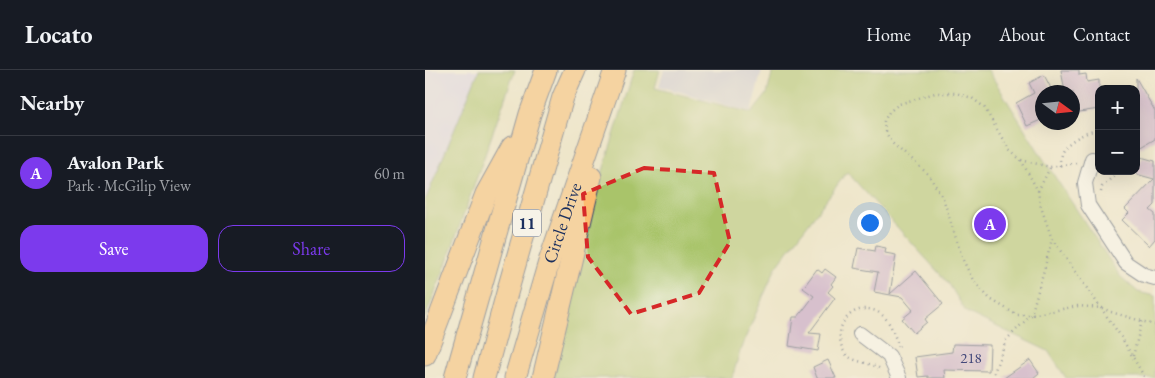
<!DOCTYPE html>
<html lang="en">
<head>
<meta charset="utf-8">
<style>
	body { margin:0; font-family:"EB Garamond",serif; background:#20242c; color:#f1f3f6 }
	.controls { position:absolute; right:15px; top:15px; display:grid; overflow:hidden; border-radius:10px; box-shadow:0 5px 20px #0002 }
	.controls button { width:45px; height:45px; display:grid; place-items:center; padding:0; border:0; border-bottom:1px solid #363941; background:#171b24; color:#f1f3f6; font:25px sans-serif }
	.compass { position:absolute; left:610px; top:15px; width:45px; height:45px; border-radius:50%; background:#171b24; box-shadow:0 5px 20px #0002; rotate:105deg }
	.you { position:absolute; left:444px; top:152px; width:18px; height:18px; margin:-12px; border:4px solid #fff; border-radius:50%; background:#1a73e8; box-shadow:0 0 0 8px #1a73e833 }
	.badge { display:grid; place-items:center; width:32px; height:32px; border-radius:50%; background:#7c3aed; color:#fff; font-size:16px; font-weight:700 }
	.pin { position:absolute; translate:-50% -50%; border:2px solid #fff; box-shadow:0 1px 5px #0006 }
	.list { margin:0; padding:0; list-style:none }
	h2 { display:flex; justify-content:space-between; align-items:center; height:65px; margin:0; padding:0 20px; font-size:21px }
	h2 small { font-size:16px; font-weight:400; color:#9ea1a6 }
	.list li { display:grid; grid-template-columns:32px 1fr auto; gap:15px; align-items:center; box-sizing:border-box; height:75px; padding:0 20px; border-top:1px solid #363941 }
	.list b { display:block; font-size:19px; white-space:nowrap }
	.list p { margin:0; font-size:16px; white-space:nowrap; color:#9ea1a6 }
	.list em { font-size:16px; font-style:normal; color:#9ea1a6 }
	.actions { display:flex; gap:10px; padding:15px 20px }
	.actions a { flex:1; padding:11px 0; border:1px solid #7c3aed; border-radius:15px; text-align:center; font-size:18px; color:#7c3aed }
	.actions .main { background:#7c3aed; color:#fff }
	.map { position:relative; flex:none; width:730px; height:308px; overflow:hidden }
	header { display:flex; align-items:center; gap:30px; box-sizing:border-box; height:70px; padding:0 25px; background:#171b24; border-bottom:1px solid #363941 }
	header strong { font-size:24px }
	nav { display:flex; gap:28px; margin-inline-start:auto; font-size:18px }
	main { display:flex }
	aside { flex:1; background:#171b24 }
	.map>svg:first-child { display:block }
	.built { fill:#dcd5f6 }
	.industrial { fill:#c2c1dc }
	.green { fill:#a9c46a; stroke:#627a64 }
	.building { fill:#bb93d0 }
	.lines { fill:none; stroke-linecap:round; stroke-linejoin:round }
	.minor-casing { stroke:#3b4a6e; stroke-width:16 }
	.highway-casing { stroke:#3b4a6e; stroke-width:23 }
	.path { stroke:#3b4a6e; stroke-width:2.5; stroke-dasharray:1 4; stroke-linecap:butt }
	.minor { stroke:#fff; stroke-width:14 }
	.highway { stroke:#fdbc6f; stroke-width:21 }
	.marked { fill:none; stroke:#d62828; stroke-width:4; stroke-dasharray:10 6; stroke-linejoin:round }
	.labels { text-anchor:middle; stroke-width:4; stroke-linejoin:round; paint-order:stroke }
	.number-label { font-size:15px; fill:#43487a }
	.shield { fill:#f7f3e8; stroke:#5d6a87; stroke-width:1 }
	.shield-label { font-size:16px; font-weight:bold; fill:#1b2f5e }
	.street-label { font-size:18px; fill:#1b2f5e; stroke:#f7f3e8 }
</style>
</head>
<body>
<header>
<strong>Locato</strong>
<nav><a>Home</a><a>Map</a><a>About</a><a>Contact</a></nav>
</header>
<main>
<aside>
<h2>Nearby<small></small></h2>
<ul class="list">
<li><span class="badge">A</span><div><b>Avalon Park</b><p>Park · McGilip View</p></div><em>60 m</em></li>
</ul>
<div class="actions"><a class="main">Save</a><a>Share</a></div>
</aside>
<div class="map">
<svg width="730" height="308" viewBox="0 0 730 308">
	<rect width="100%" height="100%" fill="#f7f3e8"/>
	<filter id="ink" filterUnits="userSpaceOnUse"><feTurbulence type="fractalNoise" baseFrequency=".02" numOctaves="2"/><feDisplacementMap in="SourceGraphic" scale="10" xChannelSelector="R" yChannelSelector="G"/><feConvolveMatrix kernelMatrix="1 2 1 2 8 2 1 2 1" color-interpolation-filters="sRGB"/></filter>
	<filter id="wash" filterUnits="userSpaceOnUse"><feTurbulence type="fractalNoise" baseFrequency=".0096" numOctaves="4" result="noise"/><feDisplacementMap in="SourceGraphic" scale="20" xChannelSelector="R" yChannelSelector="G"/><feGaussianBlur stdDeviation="1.12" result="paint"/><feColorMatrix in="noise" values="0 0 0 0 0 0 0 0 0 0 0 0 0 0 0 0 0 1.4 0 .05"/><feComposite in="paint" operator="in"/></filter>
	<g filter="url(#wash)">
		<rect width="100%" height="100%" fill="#eee6cb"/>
		<polygon class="built" points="0,0 54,0 0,131"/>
		<polygon class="industrial" points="239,0 337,0 326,42 234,16"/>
		<g class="green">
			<polygon points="54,0 90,0 19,200 0,248 0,131"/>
			<polygon points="209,0 235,0 230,18 327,43 342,24 348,0 563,0 619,90 695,206 713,222 730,226 730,308 641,308 623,281 541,242 524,214 422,102 351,197 316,278 307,308 129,308 173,117"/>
		</g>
		<g id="blocks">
			<g class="building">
				<polygon points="636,0 654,0 654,5 661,4 662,12 674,10 674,39 648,43 648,22 640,22"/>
				<polygon points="619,5 628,22 618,22 618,49 602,56 591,33 609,23 604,13"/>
				<polygon points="711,8 730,41 730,69 715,78 711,72"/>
				<polygon points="716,87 730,91 730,135 725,140 730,144 730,169 724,176 697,150 704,143 700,139 729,109 711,104"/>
				<polygon points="451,176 461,178 460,183 471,185 465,224 491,201 518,234 500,249 502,252 489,263 477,249 488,240 477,227 449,222 453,202 429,198 433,178 450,181"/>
				<polygon points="392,199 397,203 400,199 411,207 406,214 408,216 403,222 410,228 384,263 396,264 393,281 364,276 368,247 373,247 389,226 378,218"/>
				<polygon points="528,274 565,275 564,301 519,300 520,308 503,308 503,306 493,307 490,287 527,282"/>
				<polygon points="403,290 411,308 392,308 388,297"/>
				<polygon points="605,290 614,303 608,308 579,308"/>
			</g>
		</g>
	</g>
	<g filter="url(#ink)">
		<use href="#blocks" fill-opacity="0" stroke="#3b4a6e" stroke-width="1"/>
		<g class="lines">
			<g class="minor-casing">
				<g id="minor">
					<polyline points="667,89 660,113 663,135 701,193 719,205 730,208"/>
					<polyline points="435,264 464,286 474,308"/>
				</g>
			</g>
			<g class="highway-casing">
				<g id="highway">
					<polyline points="0,285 61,124 87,77"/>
					<polyline points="30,308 105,44 121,0"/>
					<polyline points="59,308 82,223 138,27 150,0"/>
					<path id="s1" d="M90,308L124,192L190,0"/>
					<polyline points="118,308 166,107"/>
				</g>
			</g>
			<g class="path">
				<polyline points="596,90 613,121 615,134 627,169 695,265 720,308"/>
				<polyline points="651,93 625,97 596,90 584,80 559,37 547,28 531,23 510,23 474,34 464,42 459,51 460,61 467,73 503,104 518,128 538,190 548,210 565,229 592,245 606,245 653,236 677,238 686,242 730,255"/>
				<path d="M635,96C635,90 635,85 638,80C645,70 662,61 674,60"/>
				<polyline points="613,121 625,98"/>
				<polyline points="676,122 677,117 694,101"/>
				<polyline points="708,286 717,251"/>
				<path d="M454,298C445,293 432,292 424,287C420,284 417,279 416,274C408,246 442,226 461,249C467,256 470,268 474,277"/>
				<polyline points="567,308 581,270 606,245 619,200 627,169"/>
			</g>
			<use href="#minor" class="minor"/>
			<use href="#highway" class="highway"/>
		</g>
	</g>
	<path d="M0 0H730V308H0ZM219,98L289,103L305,172L274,223L206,244L163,187L158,124Z" fill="#eee6cb" fill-opacity=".55" fill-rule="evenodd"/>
	<path class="marked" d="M219,98L289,103L305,172L274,223L206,244L163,187L158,124Z"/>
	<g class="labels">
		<g class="number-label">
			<text x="546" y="293">218</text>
		</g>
		<rect class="shield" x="88" y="139.5" width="28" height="27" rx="4"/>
		<g class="shield-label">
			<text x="102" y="159">11</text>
		</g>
		<g class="street-label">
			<text dy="6" stroke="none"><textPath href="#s1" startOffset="162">Circle Drive</textPath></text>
		</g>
	</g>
</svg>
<div class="controls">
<button>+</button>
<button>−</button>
</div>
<svg class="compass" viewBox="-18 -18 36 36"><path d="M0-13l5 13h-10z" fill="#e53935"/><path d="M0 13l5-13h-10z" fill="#9ea1a6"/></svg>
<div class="you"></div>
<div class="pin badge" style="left:565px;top:154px">A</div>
</div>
</main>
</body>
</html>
